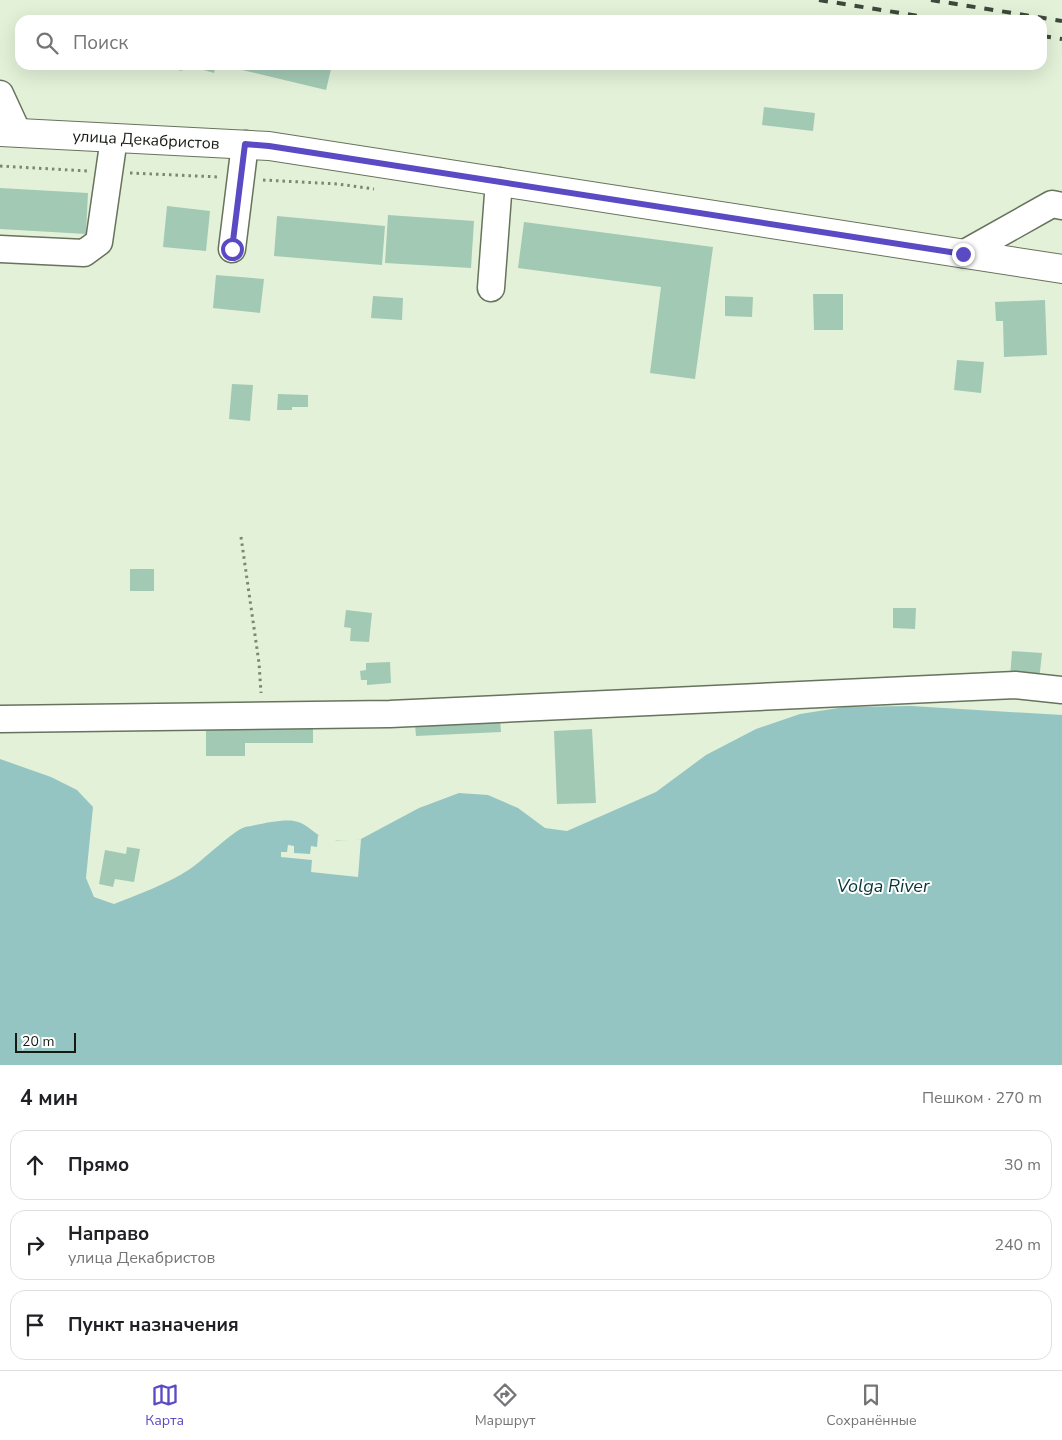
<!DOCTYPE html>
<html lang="ru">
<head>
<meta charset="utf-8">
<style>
	body { margin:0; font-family:"Nunito Sans",sans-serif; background:#f2f2f2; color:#202124 }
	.scale { position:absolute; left:15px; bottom:12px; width:61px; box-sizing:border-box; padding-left:5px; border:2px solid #161b12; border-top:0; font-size:14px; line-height:18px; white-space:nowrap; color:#161b12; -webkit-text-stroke:4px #fff; paint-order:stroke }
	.stop { position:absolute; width:15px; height:15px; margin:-11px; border:4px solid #5a4ac3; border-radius:50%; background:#fff }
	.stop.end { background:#5a4ac3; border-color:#fff; box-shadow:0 1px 5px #0008 }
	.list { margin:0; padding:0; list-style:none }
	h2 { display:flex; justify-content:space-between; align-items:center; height:65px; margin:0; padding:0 20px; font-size:21px }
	h2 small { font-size:16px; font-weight:400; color:#757577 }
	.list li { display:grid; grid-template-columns:32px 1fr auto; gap:15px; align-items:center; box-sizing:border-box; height:70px; margin:0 10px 10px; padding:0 10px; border:1px solid #e0e0e0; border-radius:15px }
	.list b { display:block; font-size:19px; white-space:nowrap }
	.list p { margin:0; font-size:16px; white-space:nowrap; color:#757577 }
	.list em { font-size:16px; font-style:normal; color:#757577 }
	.icon { flex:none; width:28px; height:28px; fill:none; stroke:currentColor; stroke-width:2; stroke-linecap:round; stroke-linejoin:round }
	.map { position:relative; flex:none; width:1062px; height:1065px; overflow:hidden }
	.search { position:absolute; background:#fff; box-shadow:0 5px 20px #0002; left:15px; right:15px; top:15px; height:55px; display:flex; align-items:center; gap:12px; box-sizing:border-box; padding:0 18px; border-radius:15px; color:#757577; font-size:19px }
	.sheet { height:305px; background:#fff }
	nav { display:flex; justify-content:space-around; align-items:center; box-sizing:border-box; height:70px; border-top:1px solid #e0e0e0; background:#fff; font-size:14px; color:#757577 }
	nav a { display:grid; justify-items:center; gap:2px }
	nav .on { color:#5a4ac3 }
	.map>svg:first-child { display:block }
	.water { fill:#95c5c2 }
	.pier { fill:#e3f1d8 }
	.building { fill:#a2c9b4 }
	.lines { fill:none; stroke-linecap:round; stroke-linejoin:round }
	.minor-casing { stroke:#67735d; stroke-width:29 }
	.major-casing { stroke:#67735d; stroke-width:30 }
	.path { stroke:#7d8675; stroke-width:3; stroke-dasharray:2.5 4; stroke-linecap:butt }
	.minor { stroke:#fff; stroke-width:26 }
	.major { stroke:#fff; stroke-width:28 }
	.rail { stroke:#40473b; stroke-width:4; stroke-dasharray:9 9; stroke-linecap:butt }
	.route { stroke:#5a4ac3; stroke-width:6 }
	.labels { text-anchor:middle; stroke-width:4; stroke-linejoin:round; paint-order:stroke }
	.street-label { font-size:16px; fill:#161b12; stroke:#fff }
	.water-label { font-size:18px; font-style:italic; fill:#063635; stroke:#fff }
</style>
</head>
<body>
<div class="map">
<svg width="1062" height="1065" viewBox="0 0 1062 1065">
	<rect width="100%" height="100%" fill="#e3f1d8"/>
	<path class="water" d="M911,706L1062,715V1065H0V759L51,777L77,790L93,807L86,878L94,897L114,904C139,894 167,884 190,869C202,861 234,830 245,827C258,825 280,819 294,821C303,822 310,829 317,834C329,842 348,842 361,839L419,808L459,793L488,795L518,808L545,828L567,831L656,792L706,755L756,729L800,714L845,707Z"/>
	<polygon class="pier" points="318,835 338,841 361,839 358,877 311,872 312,860 281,857 281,852 287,852 288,845 294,846 294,853 310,854 311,846 317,847"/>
	<g class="building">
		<polygon points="170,65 183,65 182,71 170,68"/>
		<polygon points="186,65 216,65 214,73"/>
		<polygon points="244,65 332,65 326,90 242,70"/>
		<polygon points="764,107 815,113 813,131 762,125"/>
		<polygon points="0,188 88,193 86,234 0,229"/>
		<polygon points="167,206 210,211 206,251 163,247"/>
		<polygon points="388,215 474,221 471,268 385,263"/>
		<polygon points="277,216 385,226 382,265 274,256"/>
		<polygon points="524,222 713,247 695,379 650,373 661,287 518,268"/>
		<polygon points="216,275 264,279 260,313 213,308"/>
		<polygon points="813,294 843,294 843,330 814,330"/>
		<polygon points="373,296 403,298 402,320 371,318"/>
		<polygon points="725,296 753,297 752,317 725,316"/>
		<polygon points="1045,300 1047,355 1004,357 1003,321 996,321 995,302"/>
		<polygon points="957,360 984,362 981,393 954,390"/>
		<polygon points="232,384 253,385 250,421 229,419"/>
		<polygon points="278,394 308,395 308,407 292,407 292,410 277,410"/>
		<rect x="130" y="569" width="24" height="22"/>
		<polygon points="893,608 916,608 915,629 893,628"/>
		<polygon points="346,610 372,613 369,642 350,641 351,628 344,627"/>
		<polygon points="1012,651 1042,653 1039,681 1010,678"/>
		<polygon points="390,662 391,683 367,685 367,680 361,680 360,671 366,670 366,663"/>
		<polygon points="500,719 501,732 416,736 415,724"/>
		<polygon points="206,723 313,723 313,743 245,743 245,756 206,756"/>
		<polygon points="592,729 596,803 557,804 554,731"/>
		<polygon points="127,847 140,849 134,882 115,879 113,887 99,884 105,850 126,854"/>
	</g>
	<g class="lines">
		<g class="minor-casing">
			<g id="minor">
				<polyline points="0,94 18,133"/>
				<polyline points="0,249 84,253 99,242 114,138"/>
				<polyline points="232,249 245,144"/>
				<polyline points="963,254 1052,204 1062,206"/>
				<polyline points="491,288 499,181"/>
				<polyline points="0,719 390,714 1015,685 1062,690"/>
			</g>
		</g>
		<g class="major-casing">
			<polyline id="major" points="0,132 269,146 1062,269"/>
		</g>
		<g class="path">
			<polyline points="0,166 87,171"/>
			<polyline points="130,173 219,177"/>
			<polyline points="263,180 338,184 374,189"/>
			<polyline points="241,537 259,663 261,693"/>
		</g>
		<use href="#minor" class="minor"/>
		<use href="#major" class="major"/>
		<g class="rail">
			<polyline points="819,0 944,20"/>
			<polyline points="931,0 1062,21"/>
			<polyline points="1042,36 1062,39"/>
		</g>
	</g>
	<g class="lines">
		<polyline class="route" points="232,249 245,144 269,146 963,254"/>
	</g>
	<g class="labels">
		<g class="street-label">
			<text transform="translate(146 139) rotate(3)" y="6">улица Декабристов</text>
		</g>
		<g class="water-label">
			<text x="883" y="892">Volga River</text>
		</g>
	</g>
</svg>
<div class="scale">20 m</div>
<div class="stop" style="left:232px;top:249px"></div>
<div class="stop end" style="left:963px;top:254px"></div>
<div class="search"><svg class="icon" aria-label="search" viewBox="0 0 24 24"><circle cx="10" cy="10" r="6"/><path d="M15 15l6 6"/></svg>Поиск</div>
</div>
<section class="sheet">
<h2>4 мин<small>Пешком · 270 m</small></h2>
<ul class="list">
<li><svg class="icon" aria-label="ahead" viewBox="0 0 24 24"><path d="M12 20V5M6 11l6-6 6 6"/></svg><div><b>Прямо</b></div><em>30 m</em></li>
<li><svg class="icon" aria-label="right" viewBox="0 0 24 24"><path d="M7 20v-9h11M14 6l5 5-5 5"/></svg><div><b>Направо</b><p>улица Декабристов</p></div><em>240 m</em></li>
<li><svg class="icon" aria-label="arrive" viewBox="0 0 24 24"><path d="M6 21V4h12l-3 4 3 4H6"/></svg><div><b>Пункт назначения</b></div></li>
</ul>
</section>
<nav>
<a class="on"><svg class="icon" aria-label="map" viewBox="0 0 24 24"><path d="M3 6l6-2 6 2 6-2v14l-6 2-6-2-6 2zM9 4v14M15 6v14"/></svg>Карта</a>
<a><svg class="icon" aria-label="directions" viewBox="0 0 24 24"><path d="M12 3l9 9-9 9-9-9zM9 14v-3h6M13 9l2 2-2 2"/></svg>Маршрут</a>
<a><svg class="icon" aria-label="saved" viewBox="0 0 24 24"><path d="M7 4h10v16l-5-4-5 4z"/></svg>Сохранённые</a>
</nav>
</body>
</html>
